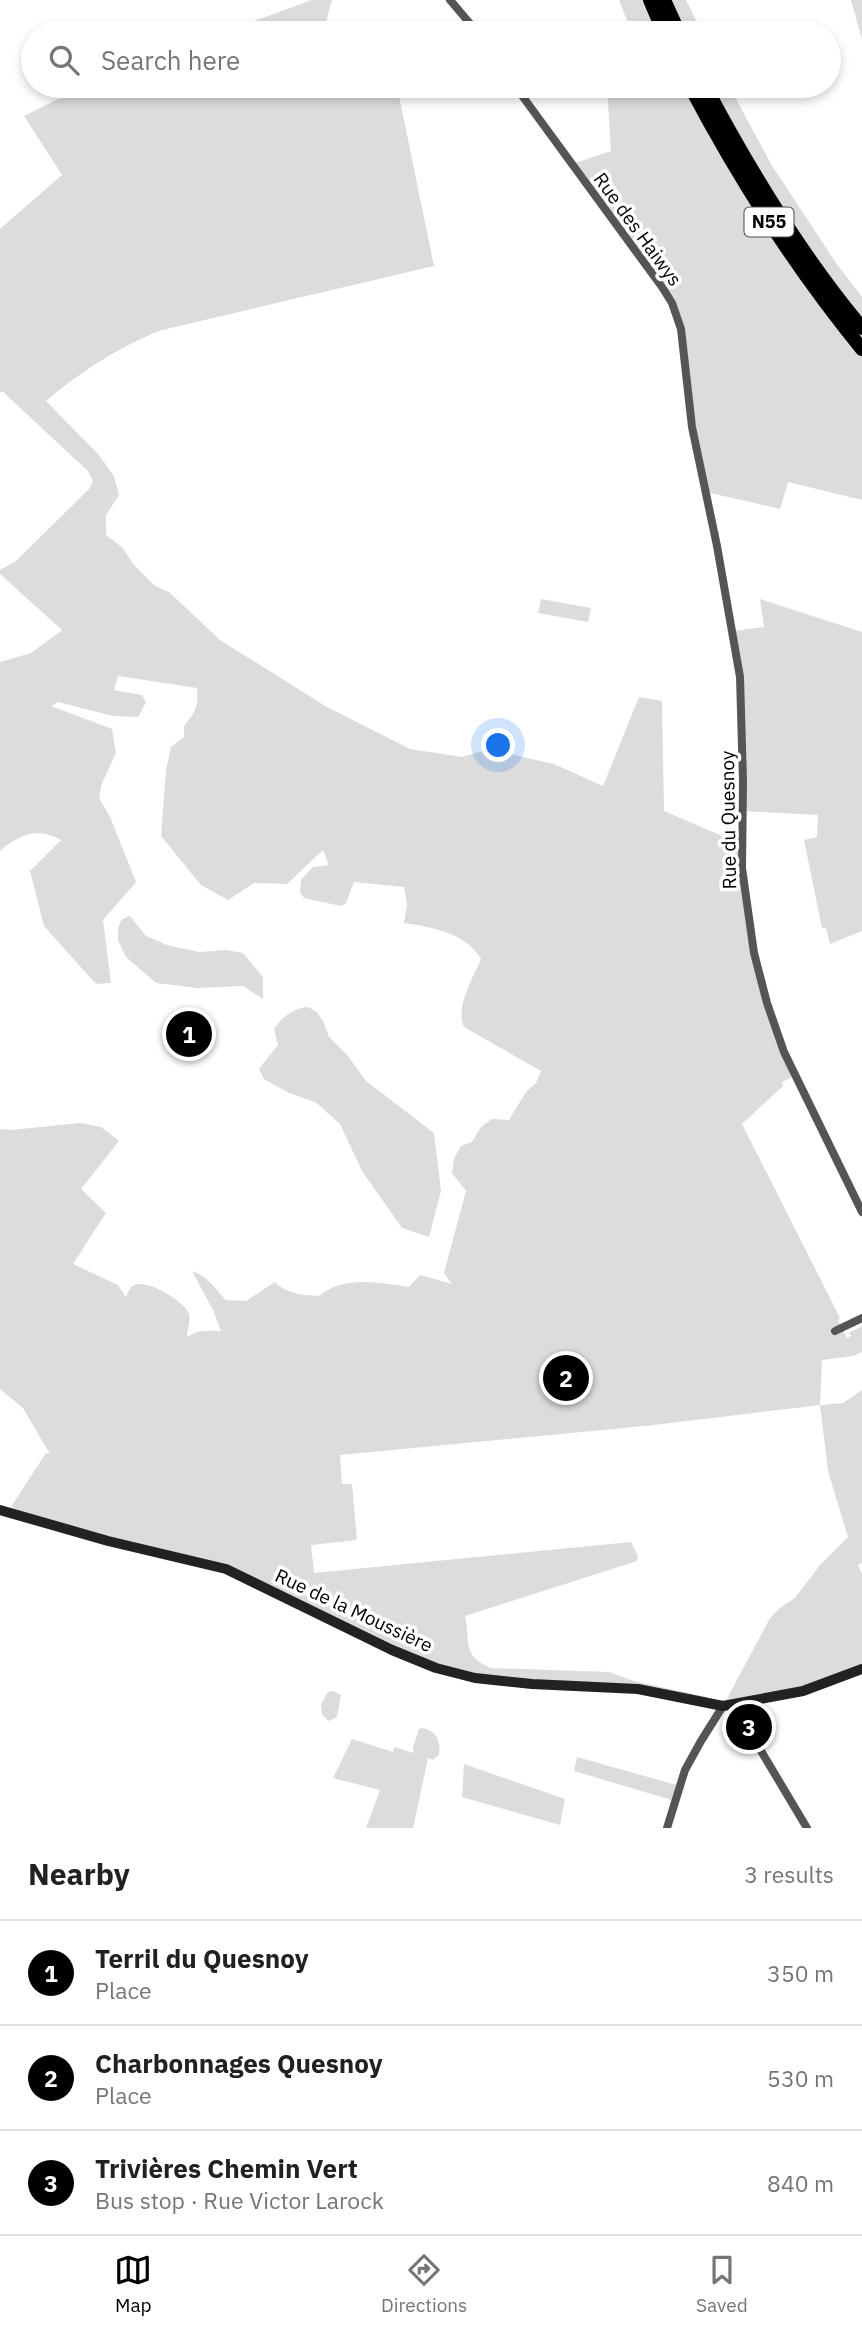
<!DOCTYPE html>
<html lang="en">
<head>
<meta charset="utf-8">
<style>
	body { margin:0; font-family:"IBM Plex Sans",sans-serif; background:#f6f6f6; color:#202124 }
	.you { position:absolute; left:499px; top:746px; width:24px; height:24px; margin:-18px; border:5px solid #fff; border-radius:50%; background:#1a73e8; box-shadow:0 0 0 10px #1a73e833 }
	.badge { display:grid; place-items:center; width:46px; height:46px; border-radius:50%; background:#000; color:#fff; font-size:23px; font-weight:700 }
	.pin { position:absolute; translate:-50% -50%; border:4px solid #fff; box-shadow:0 2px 7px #0006 }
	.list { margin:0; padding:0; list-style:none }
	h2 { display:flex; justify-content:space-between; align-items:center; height:91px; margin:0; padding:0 28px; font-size:30px }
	h2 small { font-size:23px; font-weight:400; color:#757577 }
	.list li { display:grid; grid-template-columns:46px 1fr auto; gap:21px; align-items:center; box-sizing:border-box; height:105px; padding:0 28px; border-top:2px solid #e0e0e0 }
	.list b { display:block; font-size:26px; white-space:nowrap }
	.list p { margin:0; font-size:23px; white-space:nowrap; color:#757577 }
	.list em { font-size:23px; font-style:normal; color:#757577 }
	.icon { flex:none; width:38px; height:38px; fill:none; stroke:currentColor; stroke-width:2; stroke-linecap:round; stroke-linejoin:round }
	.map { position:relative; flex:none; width:862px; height:1828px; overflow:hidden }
	.search { position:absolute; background:#fff; box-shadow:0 4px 10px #0003; left:21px; right:21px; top:21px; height:77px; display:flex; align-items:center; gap:18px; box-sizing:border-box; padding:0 24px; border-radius:38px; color:#757577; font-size:26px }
	.sheet { height:406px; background:#fff }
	nav { display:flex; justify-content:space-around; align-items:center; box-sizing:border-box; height:98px; border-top:2px solid #e0e0e0; background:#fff; font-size:19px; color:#757577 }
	nav a { display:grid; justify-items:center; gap:4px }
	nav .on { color:#000 }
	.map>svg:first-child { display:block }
	.green { fill:#dcdcdc }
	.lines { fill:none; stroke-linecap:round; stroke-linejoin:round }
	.highway-casing { stroke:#dbdbdb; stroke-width:18 }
	.street { stroke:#555; stroke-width:8 }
	.secondary { stroke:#222; stroke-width:10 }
	.highway { stroke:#000; stroke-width:14 }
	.labels { text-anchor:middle; stroke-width:7; stroke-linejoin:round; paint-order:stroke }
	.shield { fill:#fff; stroke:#4c4c4c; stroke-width:2 }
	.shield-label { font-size:18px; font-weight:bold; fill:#000 }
	.street-label { font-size:19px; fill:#000; stroke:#fff }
</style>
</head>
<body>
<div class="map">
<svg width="862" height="1828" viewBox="0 0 862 1828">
	<rect width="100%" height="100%" fill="#fff"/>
	<g class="green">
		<polygon points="312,0 332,0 323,33 221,33"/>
		<polygon points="619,0 645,0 660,33 632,33"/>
		<polygon points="670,0 686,0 702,33 685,33"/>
		<polygon points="851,0 862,0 862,39"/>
		<path d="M84,86H397L434,266L162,330C120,346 80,372 46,401L98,454L114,476L119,495L106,515V535L123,548L133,564L155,586L169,592L220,640L325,706L410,749L462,757L487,750L509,754L554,764L603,786L639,697L662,701L664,811L741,844L754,953L795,1076L782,1082L783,1086L742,1124L840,1318L838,1320L847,1338L851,1336L849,1333L862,1326V1352L853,1356L822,1360L820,1405L843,1403L862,1390V1563L858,1565L862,1574V1669L803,1691L723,1706L770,1618L781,1607L795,1598L820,1565L848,1537L828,1471L820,1405L645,1426L340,1455L342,1484H352L357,1540L311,1545L314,1573L631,1542L638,1556L637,1561L465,1616C471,1643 461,1655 491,1668L609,1672L634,1681L707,1697L706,1704L638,1689L449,1673L242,1576L32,1516L11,1507L46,1453L50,1454L23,1408L0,1389V1129L11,1130L80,1123L101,1127L119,1141L81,1189L106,1213L73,1264L118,1285L126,1297C127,1295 129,1289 131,1287C143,1275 186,1302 189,1314C191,1321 187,1331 187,1337C199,1329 208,1331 221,1331L213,1310L192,1271C208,1276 215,1289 226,1300L246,1301L275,1282C286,1294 303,1295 319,1296C344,1275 379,1283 409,1287L420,1275L452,1284L444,1273L466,1191L452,1173L454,1158L461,1146L472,1142L481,1127L492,1119L509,1120L526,1092L536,1083L541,1071L464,1027C455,1007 473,978 481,959C466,933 432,927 404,923L407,904L404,887L354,882L346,903L341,906L304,898L300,892L301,880L313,867L329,865L323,850L287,884L254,883L228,900L201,885L161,836L166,770L171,747L184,737V726C195,713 199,706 197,688L118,676L114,690L142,695L146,702L138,717L113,716L58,702L51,706L112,729L116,753L102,783L99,798L110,817L136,882L103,920L111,983L96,984L44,926L30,871L61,840C37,827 20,834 0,851V662L31,653L62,630L0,574V570L16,561L89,489L93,481L88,471L2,391L0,393V229L62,175L24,116Z"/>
		<polygon points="607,86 685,86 808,287 862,356 862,500 788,482 780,509 706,492 678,316 572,164 611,151"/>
		<polygon points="710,86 729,86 771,164 836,263 862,297 862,319 829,277 786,215"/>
		<polygon points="541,599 591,608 588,622 538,613"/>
		<polygon points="760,599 862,632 862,931 830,944 826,928 822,928 804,840 817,837 818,815 742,811 742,717 733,631 764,627"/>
		<polygon points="130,916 146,936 167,945 199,952 226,950 243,953 263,977 263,999 243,986 197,988 156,983 126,957 118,940 118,928 122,919"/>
		<path d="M308,1007L317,1012L323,1021L329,1037L348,1056L366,1081L434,1133L441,1191L429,1237L402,1228L362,1171L340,1124L317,1103L287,1092L264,1079L259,1069L278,1045L274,1029C282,1017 293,1008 308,1007Z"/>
		<polygon points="333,1691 341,1695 337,1717 329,1721 322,1715 321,1704 328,1692"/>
		<path d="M423,1728C437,1731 441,1742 439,1755L433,1760L428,1758L413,1828H366L380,1790L333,1778L352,1739L393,1752L394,1747L414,1753L413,1747L419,1729Z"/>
		<polygon points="577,1757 680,1786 675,1801 574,1771"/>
		<polygon points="464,1764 565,1799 560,1825 462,1797"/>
	</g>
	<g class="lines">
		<g class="highway-casing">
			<g id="highway">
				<polyline points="650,0 664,33"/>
				<polyline points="664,0 679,33"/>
				<path d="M690,86C739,179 795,267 862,349"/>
				<path d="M705,86C750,171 800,254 862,328"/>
			</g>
		</g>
		<g class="street">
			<polyline points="450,0 478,33"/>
			<polyline points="515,86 662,287 672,303 681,329 692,427 717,546 740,677 743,781 742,868 754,953 767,1003 784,1052 862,1212"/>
			<polyline points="835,1331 862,1318"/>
			<polyline points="733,1704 807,1828"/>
			<polyline points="667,1828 685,1770 701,1741 723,1706"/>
		</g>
		<polyline class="secondary" points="0,1510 108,1541 226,1569 392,1650 436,1668 475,1678 532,1684 638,1689 723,1706 803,1691 862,1669"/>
		<use href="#highway" class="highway"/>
	</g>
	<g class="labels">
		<rect class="shield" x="744.5" y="207.5" width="49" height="29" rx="5"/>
		<g class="shield-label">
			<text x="769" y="228">N55</text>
		</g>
		<g class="street-label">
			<text transform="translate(638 229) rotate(54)" y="7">Rue des Haiwys</text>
			<text transform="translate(728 820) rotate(-91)" y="7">Rue du Quesnoy</text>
			<text transform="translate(354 1610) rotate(25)" y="7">Rue de la Moussière</text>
		</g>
	</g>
</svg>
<div class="you"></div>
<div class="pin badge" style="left:189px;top:1034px">1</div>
<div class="pin badge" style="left:566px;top:1378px">2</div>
<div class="pin badge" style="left:749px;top:1727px">3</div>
<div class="search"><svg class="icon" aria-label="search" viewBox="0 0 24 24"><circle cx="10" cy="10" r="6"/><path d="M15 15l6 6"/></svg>Search here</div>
</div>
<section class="sheet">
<h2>Nearby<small>3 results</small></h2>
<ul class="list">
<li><span class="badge">1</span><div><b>Terril du Quesnoy</b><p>Place</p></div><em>350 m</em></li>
<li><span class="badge">2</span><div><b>Charbonnages Quesnoy</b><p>Place</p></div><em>530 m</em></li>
<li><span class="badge">3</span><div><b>Trivières Chemin Vert</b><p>Bus stop · Rue Victor Larock</p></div><em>840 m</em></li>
</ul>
</section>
<nav>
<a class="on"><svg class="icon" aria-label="map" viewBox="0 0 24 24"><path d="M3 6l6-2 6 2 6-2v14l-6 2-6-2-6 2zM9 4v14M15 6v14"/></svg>Map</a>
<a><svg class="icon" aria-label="directions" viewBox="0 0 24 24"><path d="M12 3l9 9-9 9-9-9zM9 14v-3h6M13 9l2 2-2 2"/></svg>Directions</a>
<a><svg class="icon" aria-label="saved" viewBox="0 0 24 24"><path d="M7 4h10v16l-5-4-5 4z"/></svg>Saved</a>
</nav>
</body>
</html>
